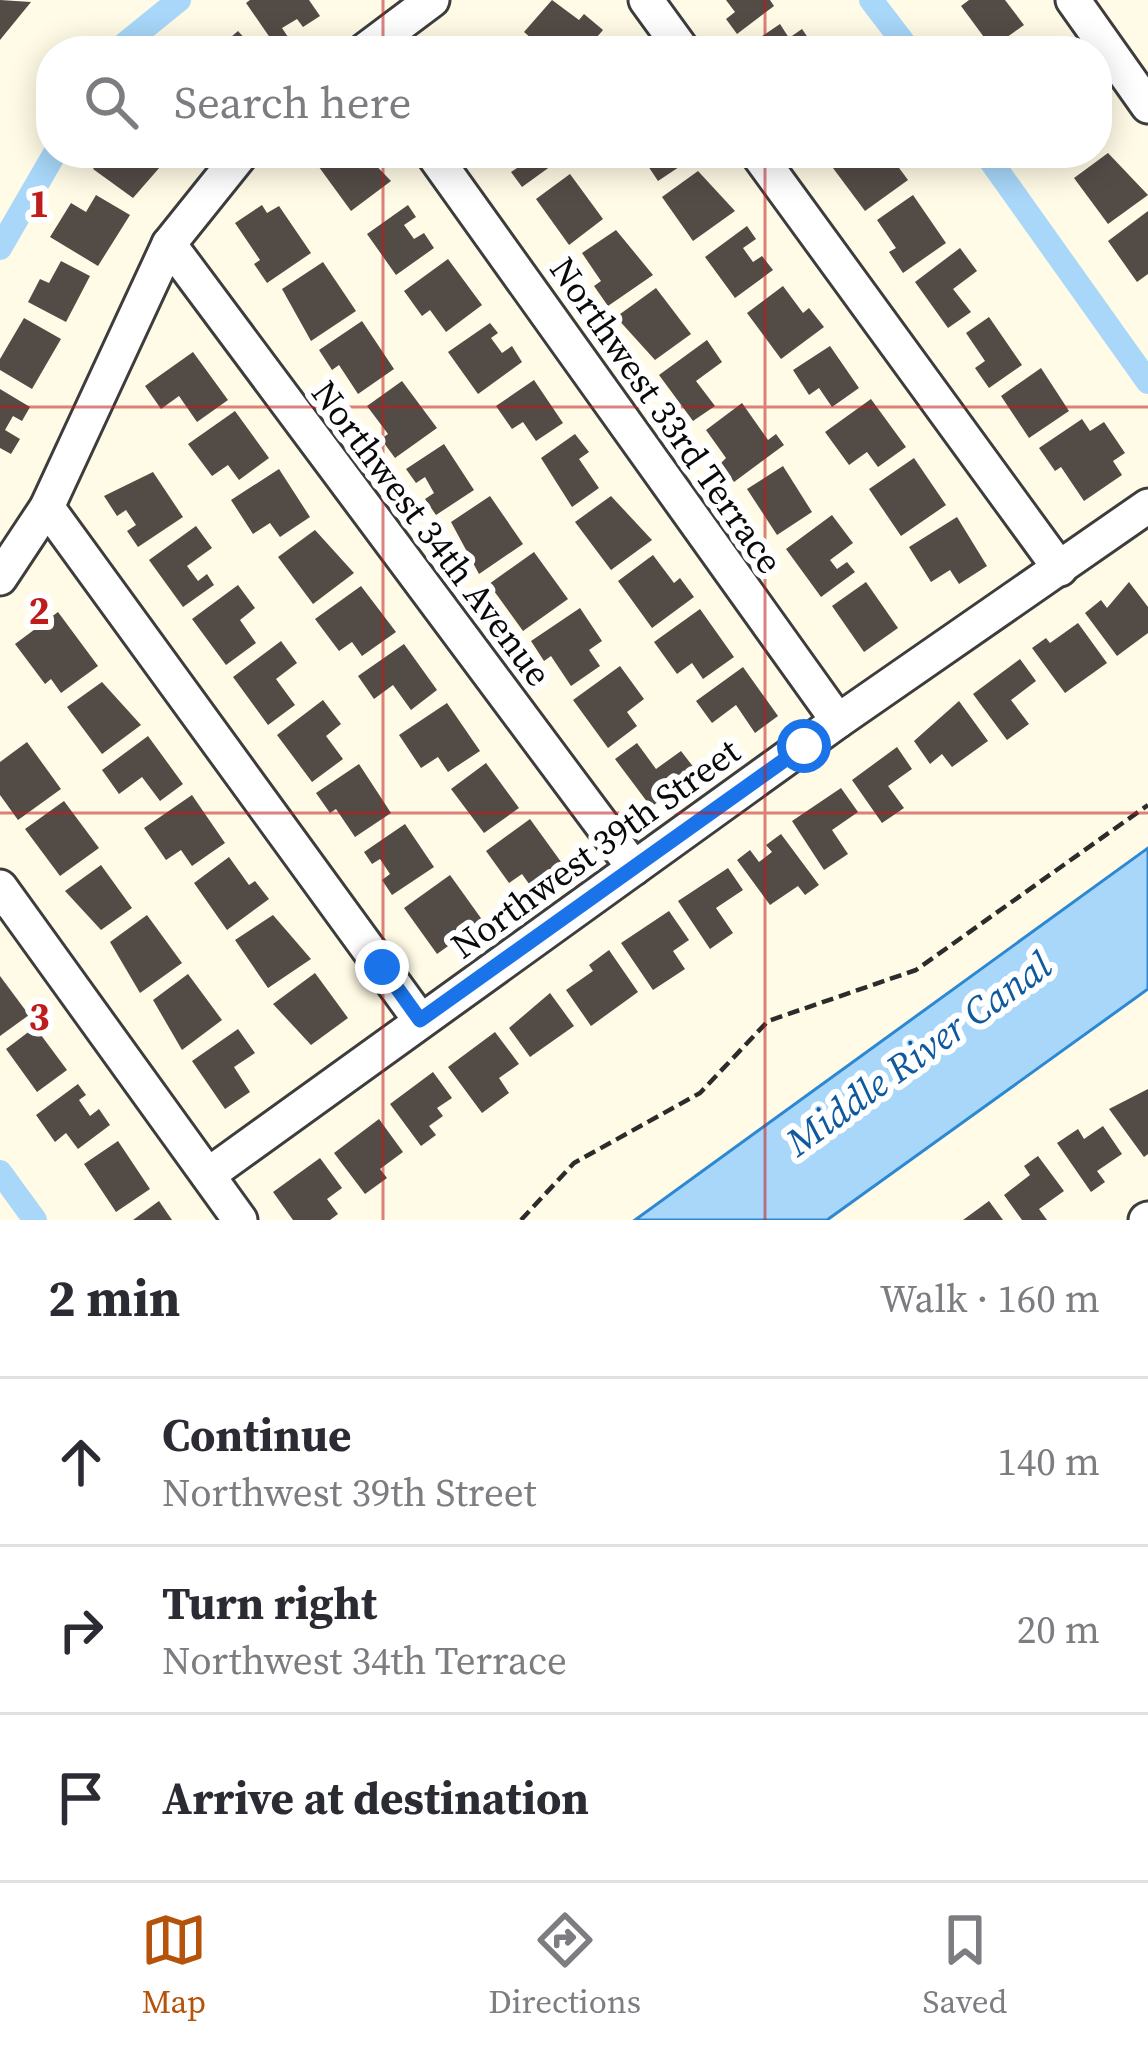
<!DOCTYPE html>
<html lang="en">
<head>
<meta charset="utf-8">
<style>
	body { margin:0; font-family:"Source Serif 4",serif; background:#f7f7f7; color:#2b2b33 }
	.stop { position:absolute; width:36px; height:36px; margin:-27px; border:9px solid #1a73e8; border-radius:50%; background:#fff }
	.stop.end { background:#1a73e8; border-color:#fff; box-shadow:0 3px 12px #0008 }
	.list { margin:0; padding:0; list-style:none }
	h2 { display:flex; justify-content:space-between; align-items:center; height:156px; margin:0; padding:0 48px; font-size:51px }
	h2 small { font-size:39px; font-weight:400; color:#7c7c81 }
	.list li { display:grid; grid-template-columns:78px 1fr auto; gap:36px; align-items:center; box-sizing:border-box; height:168px; padding:0 48px; border-top:3px solid #e1e1e2 }
	.list b { display:block; font-size:45px; white-space:nowrap }
	.list p { margin:0; font-size:39px; white-space:nowrap; color:#7c7c81 }
	.list em { font-size:39px; font-style:normal; color:#7c7c81 }
	.icon { flex:none; width:66px; height:66px; fill:none; stroke:currentColor; stroke-width:2; stroke-linecap:round; stroke-linejoin:round }
	.map { position:relative; flex:none; width:1148px; height:1220px; overflow:hidden }
	.search { position:absolute; background:#fff; box-shadow:0 6px 30px #0003; left:36px; right:36px; top:36px; height:132px; display:flex; align-items:center; gap:30px; box-sizing:border-box; padding:0 42px; border-radius:48px; color:#7c7c81; font-size:45px }
	.sheet { height:660px; background:#fff }
	nav { display:flex; justify-content:space-around; align-items:center; box-sizing:border-box; height:168px; border-top:3px solid #e1e1e2; background:#fff; font-size:33px; color:#7c7c81 }
	nav a { display:grid; justify-items:center; gap:6px }
	nav .on { color:#b45309 }
	.map>svg:first-child { display:block }
	.water { fill:#a8d7f9; stroke:#2c88d3; stroke-width:3 }
	.lines { fill:none; stroke-linecap:round; stroke-linejoin:round }
	.canal { stroke:#a8d7f9; stroke-width:24 }
	.building { fill:#534b46 }
	.minor-casing { stroke:#3d3d3d; stroke-width:39 }
	.path { stroke:#2c2c2c; stroke-width:4.5; stroke-dasharray:12 6; stroke-linecap:butt }
	.minor { stroke:#fff; stroke-width:33 }
	.route { stroke:#1a73e8; stroke-width:15 }
	.grid { fill:none; stroke:#bf1d1c; stroke-width:3; stroke-opacity:0.55 }
	.labels { text-anchor:middle; stroke-width:12; stroke-linejoin:round; paint-order:stroke }
	.street-label { font-size:36px; fill:#0a0a0a; stroke:#fff }
	.water-label { font-size:39px; font-style:italic; fill:#0f599f; stroke:#fff }
	.grid-label { font-size:39px; text-anchor:middle; font-weight:bold; fill:#bf1d1c; stroke:#fff; stroke-width:12; stroke-linejoin:round; paint-order:stroke }
</style>
</head>
<body>
<div class="map">
<svg width="1148" height="1220" viewBox="0 0 1148 1220">
	<rect width="100%" height="100%" fill="#fffbe6"/>
	<polygon class="water" points="1148,848 1148,989 827,1220 635,1220"/>
	<g class="lines">
		<g class="canal">
			<polyline points="871,0 910,51"/>
			<polyline points="116,51 179,0"/>
			<polyline points="985,153 1148,382"/>
			<polyline points="0,248 55,153"/>
			<polyline points="0,1172 35,1220"/>
		</g>
	</g>
	<g class="building">
		<polygon points="0,0 31,2 0,40"/>
		<polygon points="250,0 309,0 320,16 303,27 297,19 282,28 288,37 275,45 246,3"/>
		<polygon points="552,0 579,20 584,14 603,30 585,51 546,51 524,32"/>
		<polygon points="726,0 770,0 774,6 737,34 726,19 735,12"/>
		<polygon points="969,0 1005,0 1024,25 992,48 961,6"/>
		<polygon points="780,24 789,38 802,29 817,51 748,51 746,47"/>
		<polygon points="238,31 256,51 201,51 213,41 218,48"/>
		<polygon points="105,153 158,153 167,159 133,198 93,169"/>
		<polygon points="325,153 364,153 391,181 351,211 316,163"/>
		<polygon points="510,153 569,153 522,187 511,172 520,166"/>
		<polygon points="617,153 691,153 694,157 658,181 642,157 626,167"/>
		<polygon points="846,153 888,153 908,180 865,211 830,164"/>
		<polygon points="1108,153 1148,195 1108,224 1074,178"/>
		<polygon points="698,171 735,211 693,241 662,197"/>
		<polygon points="570,174 603,219 569,245 536,199"/>
		<polygon points="96,195 130,215 98,266 50,237 71,203 86,212"/>
		<polygon points="913,195 946,243 903,273 889,252 896,248 877,220"/>
		<polygon points="262,205 267,213 279,206 311,253 267,283 254,264 260,260 235,223"/>
		<polygon points="408,205 416,217 404,225 414,239 424,233 434,248 396,275 367,234"/>
		<polygon points="1148,211 1148,274 1137,282 1108,241"/>
		<polygon points="747,226 756,239 743,248 753,262 762,256 773,270 735,298 705,257"/>
		<polygon points="616,230 653,275 608,306 594,286 601,281 582,253"/>
		<polygon points="960,248 977,271 953,289 971,312 948,328 915,282"/>
		<polygon points="448,259 482,305 446,332 430,310 422,316 404,291"/>
		<polygon points="61,261 90,276 66,322 28,302 40,279 49,283"/>
		<polygon points="323,262 356,311 311,341 282,289"/>
		<polygon points="783,286 803,313 809,308 824,327 781,359 747,313"/>
		<polygon points="656,288 691,334 655,360 616,317"/>
		<polygon points="989,317 1022,365 989,388 975,368 985,361 966,333"/>
		<polygon points="24,318 61,339 32,389 0,370 0,359"/>
		<polygon points="362,321 394,369 358,394 339,365 332,370 319,350"/>
		<polygon points="490,323 498,333 491,338 502,353 512,346 522,362 478,394 448,352"/>
		<polygon points="707,340 722,362 696,381 715,406 693,421 659,375"/>
		<polygon points="830,346 859,388 832,407 819,388 809,395 793,370"/>
		<polygon points="193,352 228,400 197,422 179,396 161,409 145,386"/>
		<polygon points="1041,368 1069,411 1029,438 1001,396"/>
		<polygon points="534,380 563,423 536,441 523,422 512,429 496,406"/>
		<polygon points="402,381 437,428 395,458 381,439 388,434 367,406"/>
		<polygon points="0,389 30,407 22,421 13,416 5,430 20,439 11,454 0,448"/>
		<polygon points="871,399 906,447 878,467 867,452 849,465 825,432"/>
		<polygon points="742,403 768,440 776,434 784,445 734,482 721,463 726,458 706,430"/>
		<polygon points="235,411 269,458 239,480 228,465 212,476 188,444"/>
		<polygon points="1082,419 1090,431 1104,422 1125,453 1113,461 1122,475 1084,501 1061,467 1055,471 1039,448"/>
		<polygon points="575,434 589,452 579,459 599,488 572,507 541,458"/>
		<polygon points="444,444 474,490 436,515 425,499 434,493 425,477 416,483 406,469"/>
		<polygon points="914,458 946,505 901,536 869,489"/>
		<polygon points="783,466 812,512 777,535 747,489"/>
		<polygon points="279,469 310,517 280,537 270,523 253,534 231,500"/>
		<polygon points="153,472 183,517 138,547 127,531 136,525 126,510 117,516 104,496"/>
		<polygon points="490,496 523,544 479,574 451,522"/>
		<polygon points="611,496 652,540 611,570 575,522"/>
		<polygon points="832,515 853,543 830,560 837,569 847,562 855,572 821,597 786,549"/>
		<polygon points="957,517 987,566 959,584 950,570 931,582 909,547"/>
		<polygon points="196,526 212,548 187,566 198,581 207,574 214,585 183,607 149,560"/>
		<polygon points="315,530 354,573 313,604 278,557"/>
		<polygon points="534,552 568,599 523,631 489,584"/>
		<polygon points="653,555 674,583 680,578 694,597 652,628 618,581"/>
		<polygon points="866,582 898,628 864,652 832,606"/>
		<polygon points="1129,582 1148,607 1148,633 1117,656 1085,613 1101,600 1107,608"/>
		<polygon points="238,585 255,608 240,620 256,643 226,665 192,619"/>
		<polygon points="361,586 396,632 362,656 352,642 339,651 315,619"/>
		<polygon points="580,608 602,641 589,650 600,666 571,686 551,656 544,661 531,641"/>
		<polygon points="700,609 734,657 703,679 692,663 677,674 654,642"/>
		<polygon points="58,612 98,666 61,693 51,679 45,684 15,644"/>
		<polygon points="1078,623 1107,663 1065,693 1032,648 1046,638 1050,643"/>
		<polygon points="281,641 297,663 276,679 295,705 268,725 233,677"/>
		<polygon points="404,644 437,690 411,710 393,685 374,699 358,676"/>
		<polygon points="1020,659 1036,681 1011,700 1029,724 1007,740 973,694"/>
		<polygon points="620,666 644,699 627,712 637,726 608,748 573,700"/>
		<polygon points="743,667 778,716 755,733 736,705 712,723 696,701"/>
		<polygon points="102,682 141,725 102,754 67,707"/>
		<polygon points="323,700 341,724 326,736 343,759 312,782 277,735"/>
		<polygon points="959,701 988,741 952,767 942,754 930,764 914,741"/>
		<polygon points="447,703 480,751 448,772 438,757 421,768 399,735"/>
		<polygon points="148,736 183,784 160,801 142,777 119,794 102,770"/>
		<polygon points="27,742 61,789 18,820 0,795 0,762"/>
		<polygon points="637,743 656,769 681,751 698,773 651,807 615,759"/>
		<polygon points="897,747 912,769 888,786 904,808 882,823 852,780"/>
		<polygon points="486,763 519,808 484,833 451,789"/>
		<polygon points="359,764 391,813 355,837 336,809 330,813 316,793"/>
		<polygon points="841,788 858,812 832,830 848,854 824,870 792,821"/>
		<polygon points="192,795 225,843 192,866 181,850 166,860 144,828"/>
		<polygon points="64,801 99,848 60,876 25,829"/>
		<polygon points="530,819 564,866 532,888 522,874 509,883 486,851"/>
		<polygon points="405,824 434,867 392,895 382,880 390,874 380,859 372,864 364,852"/>
		<polygon points="781,834 819,885 805,895 798,886 770,905 737,860 750,850 759,862 772,852 766,845"/>
		<polygon points="229,857 249,885 255,881 269,899 227,930 194,883"/>
		<polygon points="101,865 132,908 101,930 65,891"/>
		<polygon points="728,868 743,890 716,908 733,933 710,949 678,901"/>
		<polygon points="450,875 483,921 437,954 404,908"/>
		<polygon points="669,911 689,940 673,951 685,969 653,990 621,943"/>
		<polygon points="147,915 182,963 140,993 110,942"/>
		<polygon points="273,915 311,959 268,988 235,940"/>
		<polygon points="609,950 638,992 591,1026 566,990 593,971 589,965"/>
		<polygon points="315,973 348,1018 311,1045 273,1004"/>
		<polygon points="188,974 222,1020 182,1050 153,1000"/>
		<polygon points="0,976 29,1015 0,1036"/>
		<polygon points="550,993 574,1026 530,1057 509,1028"/>
		<polygon points="35,1027 67,1070 37,1092 6,1049"/>
		<polygon points="238,1029 255,1053 234,1067 250,1092 225,1109 192,1061"/>
		<polygon points="495,1032 519,1064 499,1078 509,1093 482,1113 448,1067"/>
		<polygon points="433,1072 452,1098 437,1108 443,1116 429,1126 436,1135 421,1146 390,1104"/>
		<polygon points="78,1084 86,1095 79,1100 90,1116 99,1109 110,1125 78,1149 66,1133 55,1142 36,1115"/>
		<polygon points="1148,1089 1148,1154 1144,1157 1109,1109"/>
		<polygon points="379,1119 403,1152 380,1169 387,1178 365,1194 334,1153"/>
		<polygon points="1103,1126 1122,1154 1097,1171 1105,1182 1091,1192 1057,1143 1078,1129 1084,1139"/>
		<polygon points="118,1141 150,1189 116,1212 84,1164"/>
		<polygon points="1038,1156 1064,1191 1039,1209 1047,1220 1022,1220 1004,1195 1030,1175 1024,1166"/>
		<polygon points="320,1158 342,1188 327,1199 338,1214 330,1220 293,1220 273,1192"/>
		<polygon points="159,1201 172,1220 133,1220"/>
		<polygon points="989,1201 1003,1220 963,1220"/>
	</g>
	<g class="lines">
		<g class="minor-casing">
			<g id="minor">
				<polyline points="646,0 683,51"/>
				<polyline points="1073,0 1148,106"/>
				<polyline points="364,51 432,0"/>
				<polyline points="432,153 838,721"/>
				<polyline points="757,153 1060,569"/>
				<polyline points="169,244 634,868"/>
				<polyline points="47,507 420,1020"/>
				<polyline points="0,578 47,507 169,244 242,153"/>
				<polyline points="0,887 240,1220"/>
				<polyline points="208,1175 838,721 1148,506"/>
				<polyline points="1146,1220 1148,1219"/>
			</g>
		</g>
		<polyline class="path" points="521,1220 574,1163 700,1093 768,1021 916,970 1148,805"/>
		<use href="#minor" class="minor"/>
	</g>
	<g class="lines">
		<polyline class="route" points="382,967 420,1020 804,746"/>
	</g>
	<path class="grid" d="M383,0V51M765,0V51M383,153V1220M765,153V1220M0,407H1148M0,813H1148"/>
	<g class="labels">
		<g class="street-label">
			<text transform="translate(667 415) rotate(55)" y="13">Northwest 33rd Terrace</text>
			<text transform="translate(432 533) rotate(53)" y="13">Northwest 34th Avenue</text>
			<text transform="translate(595 848) rotate(-36)" y="13">Northwest 39th Street</text>
		</g>
		<g class="water-label">
			<text transform="translate(918 1053) rotate(-36)" y="14">Middle River Canal</text>
		</g>
	</g>
	<g class="grid-label">
		<text x="39" y="217">1</text>
		<text x="39" y="624">2</text>
		<text x="39" y="1030">3</text>
	</g>
</svg>
<div class="stop" style="left:804px;top:746px"></div>
<div class="stop end" style="left:382px;top:967px"></div>
<div class="search"><svg class="icon" aria-label="search" viewBox="0 0 24 24"><circle cx="10" cy="10" r="6"/><path d="M15 15l6 6"/></svg>Search here</div>
</div>
<section class="sheet">
<h2>2 min<small>Walk · 160 m</small></h2>
<ul class="list">
<li><svg class="icon" aria-label="ahead" viewBox="0 0 24 24"><path d="M12 20V5M6 11l6-6 6 6"/></svg><div><b>Continue</b><p>Northwest 39th Street</p></div><em>140 m</em></li>
<li><svg class="icon" aria-label="right" viewBox="0 0 24 24"><path d="M7 20v-9h11M14 6l5 5-5 5"/></svg><div><b>Turn right</b><p>Northwest 34th Terrace</p></div><em>20 m</em></li>
<li><svg class="icon" aria-label="arrive" viewBox="0 0 24 24"><path d="M6 21V4h12l-3 4 3 4H6"/></svg><div><b>Arrive at destination</b></div></li>
</ul>
</section>
<nav>
<a class="on"><svg class="icon" aria-label="map" viewBox="0 0 24 24"><path d="M3 6l6-2 6 2 6-2v14l-6 2-6-2-6 2zM9 4v14M15 6v14"/></svg>Map</a>
<a><svg class="icon" aria-label="directions" viewBox="0 0 24 24"><path d="M12 3l9 9-9 9-9-9zM9 14v-3h6M13 9l2 2-2 2"/></svg>Directions</a>
<a><svg class="icon" aria-label="saved" viewBox="0 0 24 24"><path d="M7 4h10v16l-5-4-5 4z"/></svg>Saved</a>
</nav>
</body>
</html>
